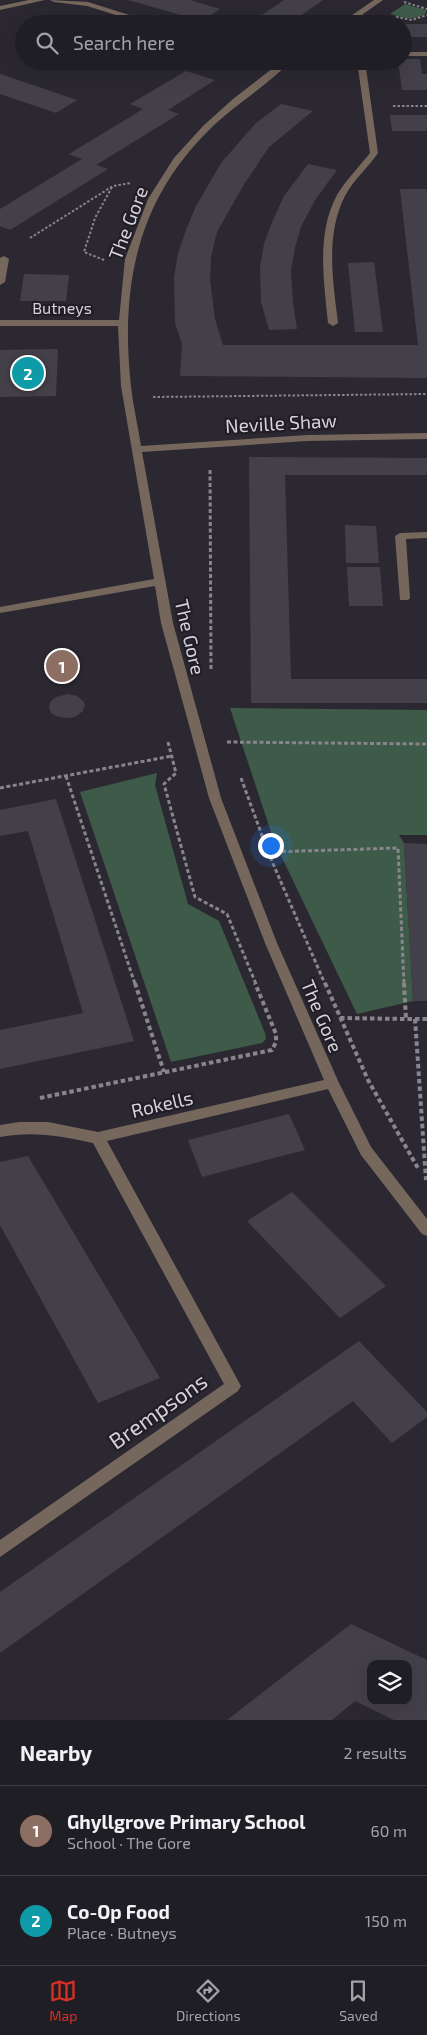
<!DOCTYPE html>
<html lang="en">
<head>
<meta charset="utf-8">
<style>
	body { margin:0; font-family:"Exo 2",sans-serif; background:#28272d; color:#f1f3f6 }
	.controls { position:absolute; right:15px; bottom:15px; display:grid; overflow:hidden; border-radius:10px; box-shadow:0 5px 20px #0002 }
	.controls button { width:45px; height:45px; display:grid; place-items:center; padding:0; border:0; border-bottom:1px solid #3d3c42; background:#201e25; color:#f1f3f6; font:25px sans-serif }
	.you { position:absolute; left:270px; top:845px; width:18px; height:18px; margin:-12px; border:4px solid #fff; border-radius:50%; background:#1a73e8; box-shadow:0 0 0 8px #1a73e833 }
	.badge { display:grid; place-items:center; width:32px; height:32px; border-radius:50%; background:#d93025; color:#fff; font-size:16px; font-weight:700 }
	.pin { position:absolute; translate:-50% -50%; border:2px solid #fff; box-shadow:0 1px 5px #0006 }
	.list { margin:0; padding:0; list-style:none }
	h2 { display:flex; justify-content:space-between; align-items:center; height:65px; margin:0; padding:0 20px; font-size:21px }
	h2 small { font-size:16px; font-weight:400; color:#a2a2a7 }
	.list li { display:grid; grid-template-columns:32px 1fr auto; gap:15px; align-items:center; box-sizing:border-box; height:90px; padding:0 20px; border-top:1px solid #3d3c42 }
	.list b { display:block; font-size:19px; white-space:nowrap }
	.list p { margin:0; font-size:16px; white-space:nowrap; color:#a2a2a7 }
	.list em { font-size:16px; font-style:normal; color:#a2a2a7 }
	.icon { flex:none; width:28px; height:28px; fill:none; stroke:currentColor; stroke-width:2; stroke-linecap:round; stroke-linejoin:round }
	.map { position:relative; flex:none; width:427px; height:1720px; overflow:hidden }
	.search { position:absolute; background:#201e25; box-shadow:0 5px 20px #0002; left:15px; right:15px; top:15px; height:55px; display:flex; align-items:center; gap:12px; box-sizing:border-box; padding:0 18px; border-radius:28px; color:#a2a2a7; font-size:19px }
	.sheet { height:245px; background:#201e25 }
	nav { display:flex; justify-content:space-around; align-items:center; box-sizing:border-box; height:70px; border-top:1px solid #3d3c42; background:#201e25; font-size:14px; color:#a2a2a7 }
	nav a { display:grid; justify-items:center; gap:2px }
	nav .on { color:#d93025 }
	.map>svg:first-child { display:block }
	.green { fill:#3e5b49 }
	.building { fill:#44404a; fill-rule:evenodd }
	.lines { fill:none; stroke-linecap:round; stroke-linejoin:round }
	.path-far2 { stroke:#88858c; stroke-width:2; stroke-dasharray:2.5 2; stroke-linecap:butt }
	.path-far1 { stroke:#88858c; stroke-width:3; stroke-dasharray:4 2.5; stroke-linecap:butt }
	.path { stroke:#88858c; stroke-width:4; stroke-dasharray:4.5 3; stroke-linecap:butt }
	.minor { fill:#76675d; fill-rule:evenodd }
	.labels { text-anchor:middle; stroke-width:4.5; stroke-linejoin:round; paint-order:stroke }
	.far-street-label { font-size:16px; fill:#d5d2d8; stroke:#221e27 }
	.street-label { font-size:19px; fill:#d5d2d8; stroke:#221e27 }
	.near-street-label { font-size:22px; fill:#d5d2d8; stroke:#221e27 }
</style>
</head>
<body>
<div class="map">
<svg width="427" height="1720" viewBox="0 0 427 1720">
	<rect width="100%" height="100%" fill="#2b2831"/>
	<g class="green">
		<path d="M405,4L426,10V13C413,22 405,18 390,14Z"/>
		<polygon points="230,708 427,710 427,835 399,835 404,843 413,1001 357,1014 274,841"/>
		<polygon points="157,773 155,785 188,904 219,921 265,1033 266,1039 262,1043 171,1062 80,792"/>
	</g>
	<g class="building">
		<polygon points="128,0 190,0 220,9 202,21"/>
		<polygon points="284,0 323,0 289,24 249,24"/>
		<polygon points="61,18 79,23 79,24 52,24"/>
		<rect x="403" y="24" width="24" height="13"/>
		<polygon points="403,59 420,59 422,74 427,74 427,90 402,90 398,61 403,61"/>
		<polygon points="186,71 215,80 168,110 179,114 96,165 108,169 10,230 0,226 0,209 82,159 69,154 143,109 130,104"/>
		<polygon points="0,74 77,100 56,113 0,94"/>
		<polygon points="281,104 313,111 269,147 243,186 217,232 211,257 210,279 215,319 223,345 418,345 400,189 427,189 427,378 180,376 182,344 175,323 174,278 178,253 186,230 196,206 221,163 256,123"/>
		<polygon points="390,115 427,115 427,131 392,131"/>
		<polygon points="308,164 337,170 315,200 301,227 295,248 291,270 293,303 297,329 269,330 261,302 260,267 264,244 272,222 284,196"/>
		<polygon points="374,262 383,332 355,332 348,263"/>
		<polygon points="24,274 69,275 66,301 20,301"/>
		<polygon points="58,349 56,396 0,397 0,350"/>
		<polygon points="249,457 427,458 427,475 285,475 291,679 427,679 427,703 251,703"/>
		<polygon points="345,525 376,526 379,563 346,563"/>
		<polygon points="347,567 380,567 383,606 349,606"/>
		<polygon points="68,694 77,696 83,701 85,704 83,711 75,717 68,718 59,717 52,714 49,708 50,702 56,697"/>
		<polygon points="56,799 134,1041 0,1069 0,1030 83,1013 28,831 0,836 0,810"/>
		<polygon points="404,843 427,844 427,1001 413,1001"/>
		<polygon points="289,1114 305,1150 202,1177 188,1140"/>
		<polygon points="28,1156 160,1378 98,1403 0,1225 0,1162"/>
		<polygon points="292,1192 386,1286 340,1318 247,1221"/>
		<polygon points="359,1341 427,1412 427,1417 392,1443 353,1401 0,1653 0,1592"/>
		<path d="M351,1624L427,1660V1720H394L355,1701L332,1720H227ZM371,1664H408V1701H371Z"/>
	</g>
	<g class="lines">
		<g class="path-far2">
			<polyline points="404,2 427,9"/>
			<polyline points="396,17 412,20 427,15"/>
			<polyline points="393,106 427,106"/>
			<polyline points="30,238 113,186 131,183"/>
			<polyline points="104,260 84,252 95,218 112,187"/>
			<polyline points="153,397 427,394"/>
		</g>
		<g class="path-far1">
			<polyline points="210,470 211,671"/>
			<polyline points="168,742 176,773 164,784 195,897 227,914 256,984"/>
			<polyline points="227,742 427,744"/>
			<polyline points="66,776 135,984"/>
			<polyline points="241,778 268,852 325,984"/>
			<polyline points="0,788 172,756"/>
			<polyline points="269,852 398,848 404,984"/>
		</g>
		<g class="path">
			<polyline points="135,983 164,1072"/>
			<polyline points="325,983 368,1080 419,1170"/>
			<polyline points="404,983 406,1019 427,1019"/>
			<polyline points="340,1018 406,1019"/>
			<polyline points="415,1019 426,1180"/>
			<polyline points="40,1098 272,1050 276,1042 276,1034 255,983"/>
		</g>
		<g class="minor">
			<polygon points="29,0 45,0 0,10 0,6"/>
			<polygon points="50,0 88,2 158,24 145,24 87,6 54,2"/>
			<polygon points="374,0 383,0 349,24 339,24"/>
			<rect x="403" y="52" width="24" height="4"/>
			<path d="M282,61H291C267,86 234,105 209,130C137,201 120,287 131,386C133,406 138,426 141,446L307,435L427,433V439L307,441L142,452L173,623L221,798L277,943L339,1083L371,1147L427,1219V1236L422,1234L361,1155L328,1089L107,1141L241,1386L238,1391L0,1557V1540L224,1384L93,1143C59,1136 35,1131 0,1137V1125L19,1122H48L98,1132L324,1080L265,943L209,798L161,623L155,586L0,613V607L154,579L121,386L118,326H0V320H119L125,259L148,199L174,158L203,126L233,99Z"/>
			<path d="M357,61H365L378,153C368,168 353,180 345,196C325,235 333,281 338,323L333,326L328,323C324,281 316,234 337,195C346,180 359,167 370,153Z"/>
			<polygon points="4,256 9,259 5,282 0,285 0,258"/>
			<polygon points="427,532 427,538 406,539 410,598 408,600 400,600 395,536 400,533"/>
		</g>
	</g>
	<g class="labels">
		<g class="far-street-label">
			<text x="62" y="314">Butneys</text>
		</g>
		<g class="street-label">
			<text transform="translate(128 223) rotate(-69)" y="7">The Gore</text>
			<text transform="translate(281 423) rotate(-3)" y="7">Neville Shaw</text>
			<text transform="translate(190 637) rotate(77)" y="7">The Gore</text>
			<text transform="translate(322 1016) rotate(67)" y="7">The Gore</text>
			<text transform="translate(162 1104) rotate(-13)" y="7">Rokells</text>
		</g>
		<g class="near-street-label">
			<text transform="translate(158 1411) rotate(-35)" y="8">Brempsons</text>
		</g>
	</g>
</svg>
<div class="controls">
<button><svg class="icon" aria-label="layers" viewBox="0 0 24 24"><path d="M12 4l9 5-9 5-9-5zM3 14l9 5 9-5"/></svg></button>
</div>
<div class="you"></div>
<div class="pin badge" style="left:62px;top:666px;background:#8d6e63">1</div>
<div class="pin badge" style="left:28px;top:373px;background:#0f9aa8">2</div>
<div class="search"><svg class="icon" aria-label="search" viewBox="0 0 24 24"><circle cx="10" cy="10" r="6"/><path d="M15 15l6 6"/></svg>Search here</div>
</div>
<section class="sheet">
<h2>Nearby<small>2 results</small></h2>
<ul class="list">
<li><span class="badge" style="background:#8d6e63">1</span><div><b>Ghyllgrove Primary School</b><p>School · The Gore</p></div><em>60 m</em></li>
<li><span class="badge" style="background:#0f9aa8">2</span><div><b>Co-Op Food</b><p>Place · Butneys</p></div><em>150 m</em></li>
</ul>
</section>
<nav>
<a class="on"><svg class="icon" aria-label="map" viewBox="0 0 24 24"><path d="M3 6l6-2 6 2 6-2v14l-6 2-6-2-6 2zM9 4v14M15 6v14"/></svg>Map</a>
<a><svg class="icon" aria-label="directions" viewBox="0 0 24 24"><path d="M12 3l9 9-9 9-9-9zM9 14v-3h6M13 9l2 2-2 2"/></svg>Directions</a>
<a><svg class="icon" aria-label="saved" viewBox="0 0 24 24"><path d="M7 4h10v16l-5-4-5 4z"/></svg>Saved</a>
</nav>
</body>
</html>
